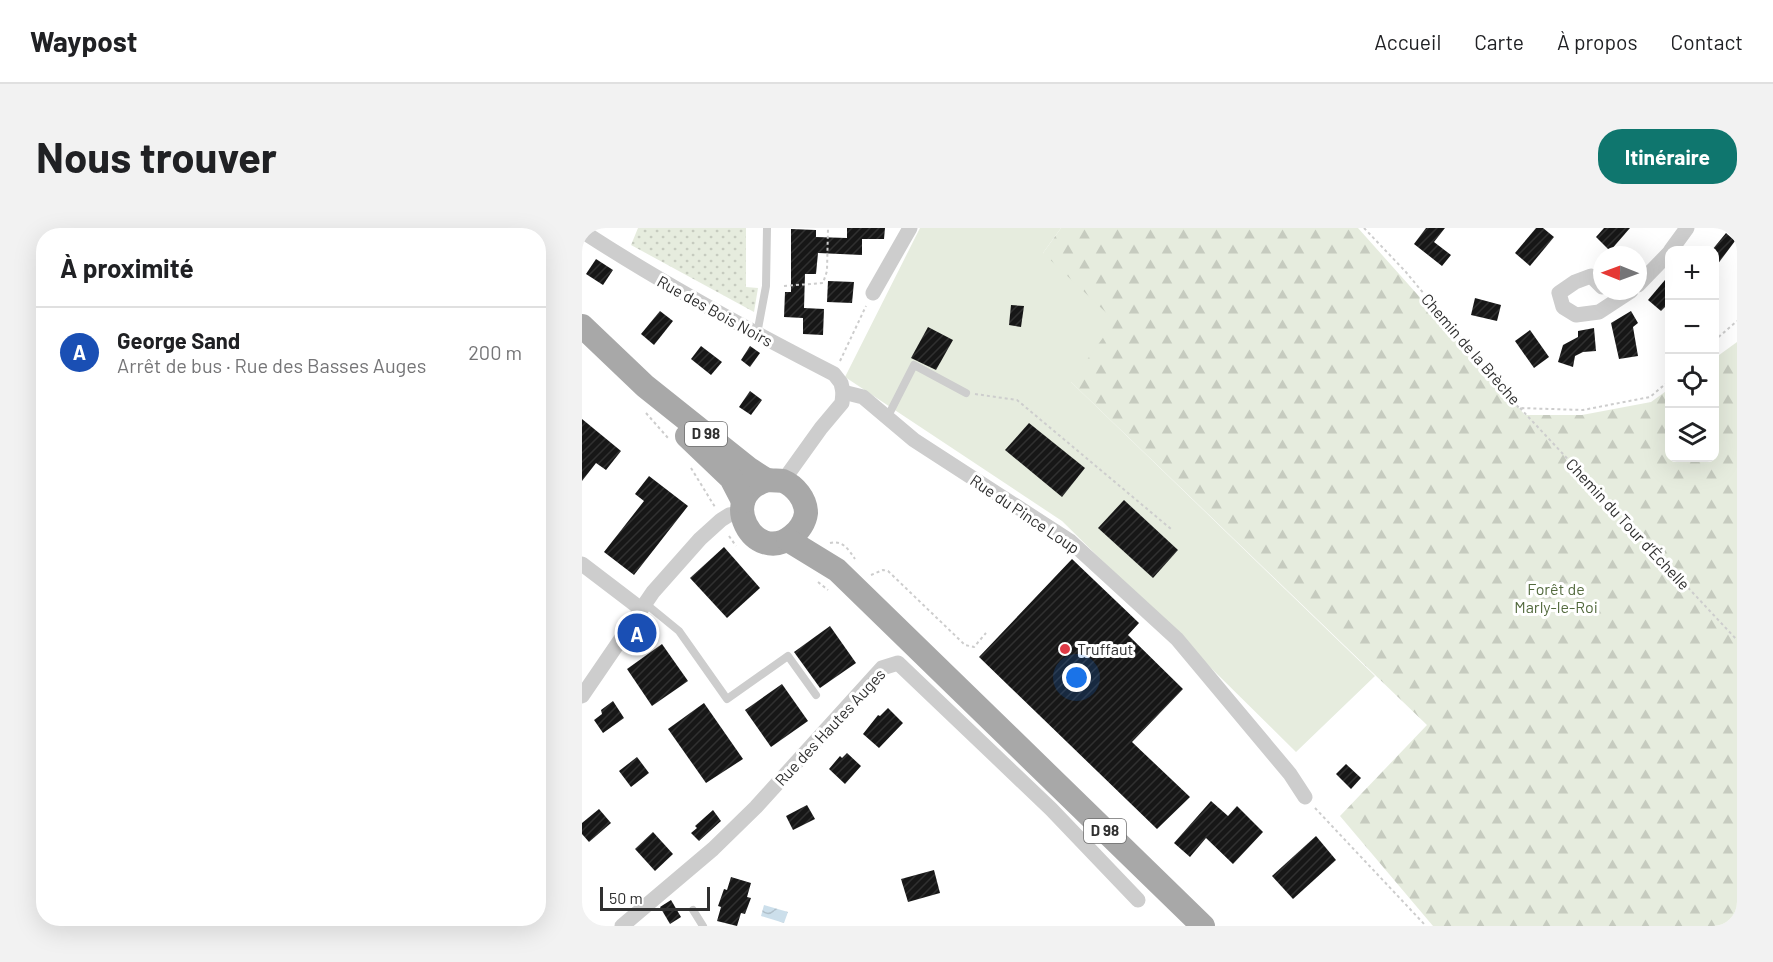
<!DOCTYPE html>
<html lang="fr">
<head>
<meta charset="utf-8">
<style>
	body { margin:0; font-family:Barlow,sans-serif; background:#f2f2f2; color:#202124 }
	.controls { position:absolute; right:18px; top:18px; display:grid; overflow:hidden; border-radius:12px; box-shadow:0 6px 24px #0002 }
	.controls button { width:54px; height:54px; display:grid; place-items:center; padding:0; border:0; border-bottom:2px solid #e0e0e0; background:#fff; color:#202124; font:30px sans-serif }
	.compass { position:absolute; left:1011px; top:18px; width:54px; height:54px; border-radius:50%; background:#fff; box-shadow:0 6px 24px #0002; rotate:271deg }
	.scale { position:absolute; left:18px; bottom:15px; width:110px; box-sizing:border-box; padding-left:6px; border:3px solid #303030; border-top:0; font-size:16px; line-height:21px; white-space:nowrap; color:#303030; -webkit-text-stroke:4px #fff; paint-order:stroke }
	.you { position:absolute; left:495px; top:450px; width:21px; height:21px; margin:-15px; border:4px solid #fff; border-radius:50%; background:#1a73e8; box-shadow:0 0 0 9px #1a73e833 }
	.badge { display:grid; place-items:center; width:39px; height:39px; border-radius:50%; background:#0f766e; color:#fff; font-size:20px; font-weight:700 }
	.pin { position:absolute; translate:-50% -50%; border:3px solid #fff; box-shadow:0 2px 6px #0006 }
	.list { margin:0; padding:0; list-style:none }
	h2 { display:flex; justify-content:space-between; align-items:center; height:78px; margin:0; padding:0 24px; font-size:26px }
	h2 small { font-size:20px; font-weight:400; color:#757577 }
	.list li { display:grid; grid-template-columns:39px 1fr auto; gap:18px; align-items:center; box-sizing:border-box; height:90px; padding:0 24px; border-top:2px solid #e0e0e0 }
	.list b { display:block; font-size:22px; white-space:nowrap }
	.list p { margin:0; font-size:20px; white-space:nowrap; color:#757577 }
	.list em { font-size:20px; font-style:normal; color:#757577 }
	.icon { flex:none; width:33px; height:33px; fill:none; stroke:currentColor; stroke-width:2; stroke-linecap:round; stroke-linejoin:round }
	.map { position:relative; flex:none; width:1155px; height:698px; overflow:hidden; border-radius:24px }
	header { display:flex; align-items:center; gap:36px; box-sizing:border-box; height:84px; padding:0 30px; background:#fff; border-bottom:2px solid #e0e0e0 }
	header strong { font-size:28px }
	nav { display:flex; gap:33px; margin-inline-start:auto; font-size:21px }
	.intro { display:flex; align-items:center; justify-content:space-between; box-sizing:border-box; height:144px; padding:0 36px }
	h1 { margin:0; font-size:42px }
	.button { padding:15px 27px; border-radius:24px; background:#0f766e; color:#fff; font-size:21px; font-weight:700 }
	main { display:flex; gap:36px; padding:0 36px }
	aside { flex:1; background:#fff; border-radius:24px; box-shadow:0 6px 24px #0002 }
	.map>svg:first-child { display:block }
	.grass { fill:url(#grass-dots) }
	.forest { fill:url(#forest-firs) }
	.garden { fill:#e6ecde }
	.water { fill:url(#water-waves) }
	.building { fill:url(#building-hatch) }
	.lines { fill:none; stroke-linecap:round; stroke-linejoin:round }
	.path { stroke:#cdcdcd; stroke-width:2; stroke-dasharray:3 3; stroke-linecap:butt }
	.lane { stroke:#cdcdcd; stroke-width:8 }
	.street { stroke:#cdcdcd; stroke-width:15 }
	.primary { stroke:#a8a8a8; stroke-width:24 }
	.poi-dot { fill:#df3a46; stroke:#fff; stroke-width:2 }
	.labels { text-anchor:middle; stroke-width:6; stroke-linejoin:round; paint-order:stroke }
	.shield { fill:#fff; stroke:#6e6e6e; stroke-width:1.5 }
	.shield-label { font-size:15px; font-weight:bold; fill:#303030 }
	.street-label { font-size:16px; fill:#303030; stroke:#fff }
	.park-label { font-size:16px; fill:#536a3e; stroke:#fff }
	.poi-label { font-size:16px; fill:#303030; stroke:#fff; text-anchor:start }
</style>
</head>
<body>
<header>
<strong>Waypost</strong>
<nav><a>Accueil</a><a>Carte</a><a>À propos</a><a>Contact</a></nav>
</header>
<div class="intro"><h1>Nous trouver</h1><a class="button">Itinéraire</a></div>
<main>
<aside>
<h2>À proximité<small></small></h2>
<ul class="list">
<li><span class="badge" style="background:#1a4fb4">A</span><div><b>George Sand</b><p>Arrêt de bus · Rue des Basses Auges</p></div><em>200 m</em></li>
</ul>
</aside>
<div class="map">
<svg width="1155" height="698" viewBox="0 0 1155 698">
	<defs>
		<pattern id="grass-dots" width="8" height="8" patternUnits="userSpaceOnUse" patternTransform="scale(1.5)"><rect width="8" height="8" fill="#e6ecde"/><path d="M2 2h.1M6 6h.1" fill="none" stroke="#c6cbbf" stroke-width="1.8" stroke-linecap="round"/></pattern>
		<pattern id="forest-firs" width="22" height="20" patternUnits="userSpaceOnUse" patternTransform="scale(1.5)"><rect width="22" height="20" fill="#e6ecde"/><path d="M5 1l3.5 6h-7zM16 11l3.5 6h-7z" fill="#c6cbbf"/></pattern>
		<pattern id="water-waves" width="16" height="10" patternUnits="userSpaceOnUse" patternTransform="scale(1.5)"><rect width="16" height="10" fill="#ccdfeb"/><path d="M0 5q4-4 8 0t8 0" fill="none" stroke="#b0c0ca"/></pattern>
		<pattern id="building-hatch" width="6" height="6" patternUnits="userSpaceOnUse" patternTransform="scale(1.5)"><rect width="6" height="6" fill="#171717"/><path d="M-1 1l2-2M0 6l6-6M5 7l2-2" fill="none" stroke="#303030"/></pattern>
	</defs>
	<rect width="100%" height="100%" fill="#fff"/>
	<polygon class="grass" points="56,0 164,0 164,59 176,60 172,84 49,17"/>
	<polygon class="forest" points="479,0 776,0 943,187 1000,187 1069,174 1087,161 1088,230 1132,230 1133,130 1155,114 1155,698 851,698 758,588 845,497 489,154 461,25"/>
	<polygon class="garden" points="338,0 479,0 461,25 533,93 489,154 793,448 714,524 480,293 263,149"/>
	<polygon class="water" points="182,677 206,684 202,695 179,688"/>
	<g class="building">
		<polygon points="265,0 303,0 302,11 280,11 280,27 236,25 234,46 223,46 222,80 242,81 241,107 221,106 221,90 202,89 203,64 209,64 209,1 234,2 234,9 265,10"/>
		<polygon points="844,0 863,0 852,14 869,27 860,38 832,16"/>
		<polygon points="954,0 961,0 972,9 948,38 933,25"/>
		<polygon points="1022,0 1048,0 1028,23 1014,9"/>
		<polygon points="1144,5 1153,13 1132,41 1132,22 1130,22"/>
		<polygon points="14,31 31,42 21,57 4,46"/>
		<polygon points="1088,46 1088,74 1079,83 1066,72"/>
		<polygon points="246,53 272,54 270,75 245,74"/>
		<polygon points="893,70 919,77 915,93 889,87"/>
		<polygon points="429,77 442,78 439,99 427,97"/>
		<polygon points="78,83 91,93 72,117 59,106"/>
		<polygon points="1049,83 1056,95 1051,99 1056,128 1037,131 1029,95"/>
		<polygon points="346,99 371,112 354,142 329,130"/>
		<polygon points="1012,100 1014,123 1001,124 993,128 991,139 976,134 981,117 996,109 996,103"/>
		<polygon points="948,102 967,129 952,140 933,113"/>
		<polygon points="119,118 140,134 129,147 109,131"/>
		<polygon points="168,118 178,125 168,139 159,132"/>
		<polygon points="168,163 180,172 169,187 157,179"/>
		<polygon points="0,191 39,223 24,242 14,235 0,253"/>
		<polygon points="447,195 503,240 480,269 423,222"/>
		<polygon points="67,248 106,278 52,347 22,324 62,273 53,266"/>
		<polygon points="542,272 596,322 571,350 516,300"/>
		<polygon points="142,319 178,360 145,390 108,350"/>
		<polygon points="490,331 557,395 546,407 601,461 550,514 608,569 575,601 397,429"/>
		<polygon points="248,398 274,435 238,460 212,424"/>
		<polygon points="80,416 106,453 70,478 45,441"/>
		<polygon points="200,456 226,493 189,519 163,482"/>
		<polygon points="31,473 42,490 21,505 12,492 20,486 19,482"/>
		<polygon points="122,475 161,531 124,555 86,501"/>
		<polygon points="306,480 321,495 297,520 281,506 296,487 298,488"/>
		<polygon points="265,525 279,538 263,556 247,541 258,528 260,530"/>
		<polygon points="55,529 67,545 49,559 37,543"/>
		<polygon points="764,536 779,550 769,561 754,546"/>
		<polygon points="629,573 646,588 655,578 681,604 651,636 624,610 608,629 592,615"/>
		<polygon points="225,577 233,591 211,602 204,588"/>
		<polygon points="17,581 29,595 7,614 0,606 0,595"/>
		<polygon points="131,582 139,593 117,613 109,605 115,600 113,598"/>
		<polygon points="71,604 91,626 73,643 53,621"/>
		<polygon points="734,608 754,632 711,671 690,648"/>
		<polygon points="352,642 358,665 326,674 319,651"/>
		<polygon points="149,649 169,655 165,669 169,670 163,686 159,685 155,698 135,693 139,679 136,678 142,661 145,662"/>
		<polygon points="89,672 99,689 88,696 78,679"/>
	</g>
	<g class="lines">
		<g class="path">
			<polyline points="782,0 823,43 937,180 1001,182 1068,169 1088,152"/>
			<polyline points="202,58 241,55 245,43 246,0"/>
			<polyline points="1132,113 1155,93"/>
			<polyline points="258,133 284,78"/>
			<polyline points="393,166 435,172 589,301"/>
			<polyline points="938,180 1155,412"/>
			<polyline points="64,185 86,210"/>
			<polyline points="109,240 133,279"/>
			<polyline points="147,308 154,318"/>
			<path d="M248,315C261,312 266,321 273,331"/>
			<polyline points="289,347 301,342 306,343 383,417 392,419 404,405"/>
			<polyline points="236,354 246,362"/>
			<polyline points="733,580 844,698"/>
		</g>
		<g class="lane">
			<polyline points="175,106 184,58 185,0"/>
			<polyline points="305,190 332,137 384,165"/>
			<polyline points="64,376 97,403 145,471 206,428 234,467"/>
			<polyline points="111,682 121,698"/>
		</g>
		<g class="street">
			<path d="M0,3C81,56 166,102 252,146L259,155L261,164L260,175L239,200L201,253"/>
			<polyline points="1089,22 1105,0"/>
			<polyline points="1056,57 1088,24"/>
			<polyline points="1020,59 1009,48 993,54 977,65 981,79 994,87 1017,84 1049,63"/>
			<polyline points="291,65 328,0"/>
			<polyline points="261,164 281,169 332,212 488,313 595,411 708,546 723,569"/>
			<polyline points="0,336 59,381"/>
			<polyline points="0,468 71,364 118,311 139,292 147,287 160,285"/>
			<polyline points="40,698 131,621 174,579 300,440 316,435 469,581 556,672"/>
		</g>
		<g class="primary">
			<path d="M0,98L63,158L167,241C173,244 181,251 187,252C192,253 196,252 201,253C213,258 224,271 224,285C223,294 217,303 210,308C172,339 133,266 186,252"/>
			<polyline points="105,208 149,250 161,273"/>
			<polyline points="206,312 255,342 621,698"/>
		</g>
	</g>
	<circle class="poi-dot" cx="483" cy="421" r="6"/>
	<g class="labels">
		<g class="shield">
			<rect x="103" y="194" width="42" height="24" rx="4.5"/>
			<rect x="502" y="591" width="42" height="24" rx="4.5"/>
		</g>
		<g class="shield-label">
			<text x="124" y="211">D 98</text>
			<text x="523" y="608">D 98</text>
		</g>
		<g class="street-label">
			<text transform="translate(133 83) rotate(29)" y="6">Rue des Bois Noirs</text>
			<text transform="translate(889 121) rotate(49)" y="6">Chemin de la Brèche</text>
			<text transform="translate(443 286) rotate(34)" y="6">Rue du Pince Loup</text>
			<text transform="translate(1046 296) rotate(47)" y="6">Chemin du Tour d’Échelle</text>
			<text transform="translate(248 499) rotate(-47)" y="6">Rue des Hautes Auges</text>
		</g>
		<g class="park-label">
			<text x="974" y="367">Forêt de<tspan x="974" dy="18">Marly-le-Roi</tspan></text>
		</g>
		<g class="poi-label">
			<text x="495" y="427">Truffaut</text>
		</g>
	</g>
</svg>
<div class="controls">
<button>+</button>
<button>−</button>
<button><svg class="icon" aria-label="locate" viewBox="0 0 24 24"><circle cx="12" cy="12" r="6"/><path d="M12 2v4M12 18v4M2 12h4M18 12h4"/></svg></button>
<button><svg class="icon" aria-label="layers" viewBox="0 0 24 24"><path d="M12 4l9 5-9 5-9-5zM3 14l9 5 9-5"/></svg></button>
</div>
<svg class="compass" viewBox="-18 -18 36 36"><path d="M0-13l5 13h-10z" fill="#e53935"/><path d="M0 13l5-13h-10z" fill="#757577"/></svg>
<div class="scale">50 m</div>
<div class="you"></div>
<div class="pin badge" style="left:55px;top:405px;background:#1a4fb4">A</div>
</div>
</main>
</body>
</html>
